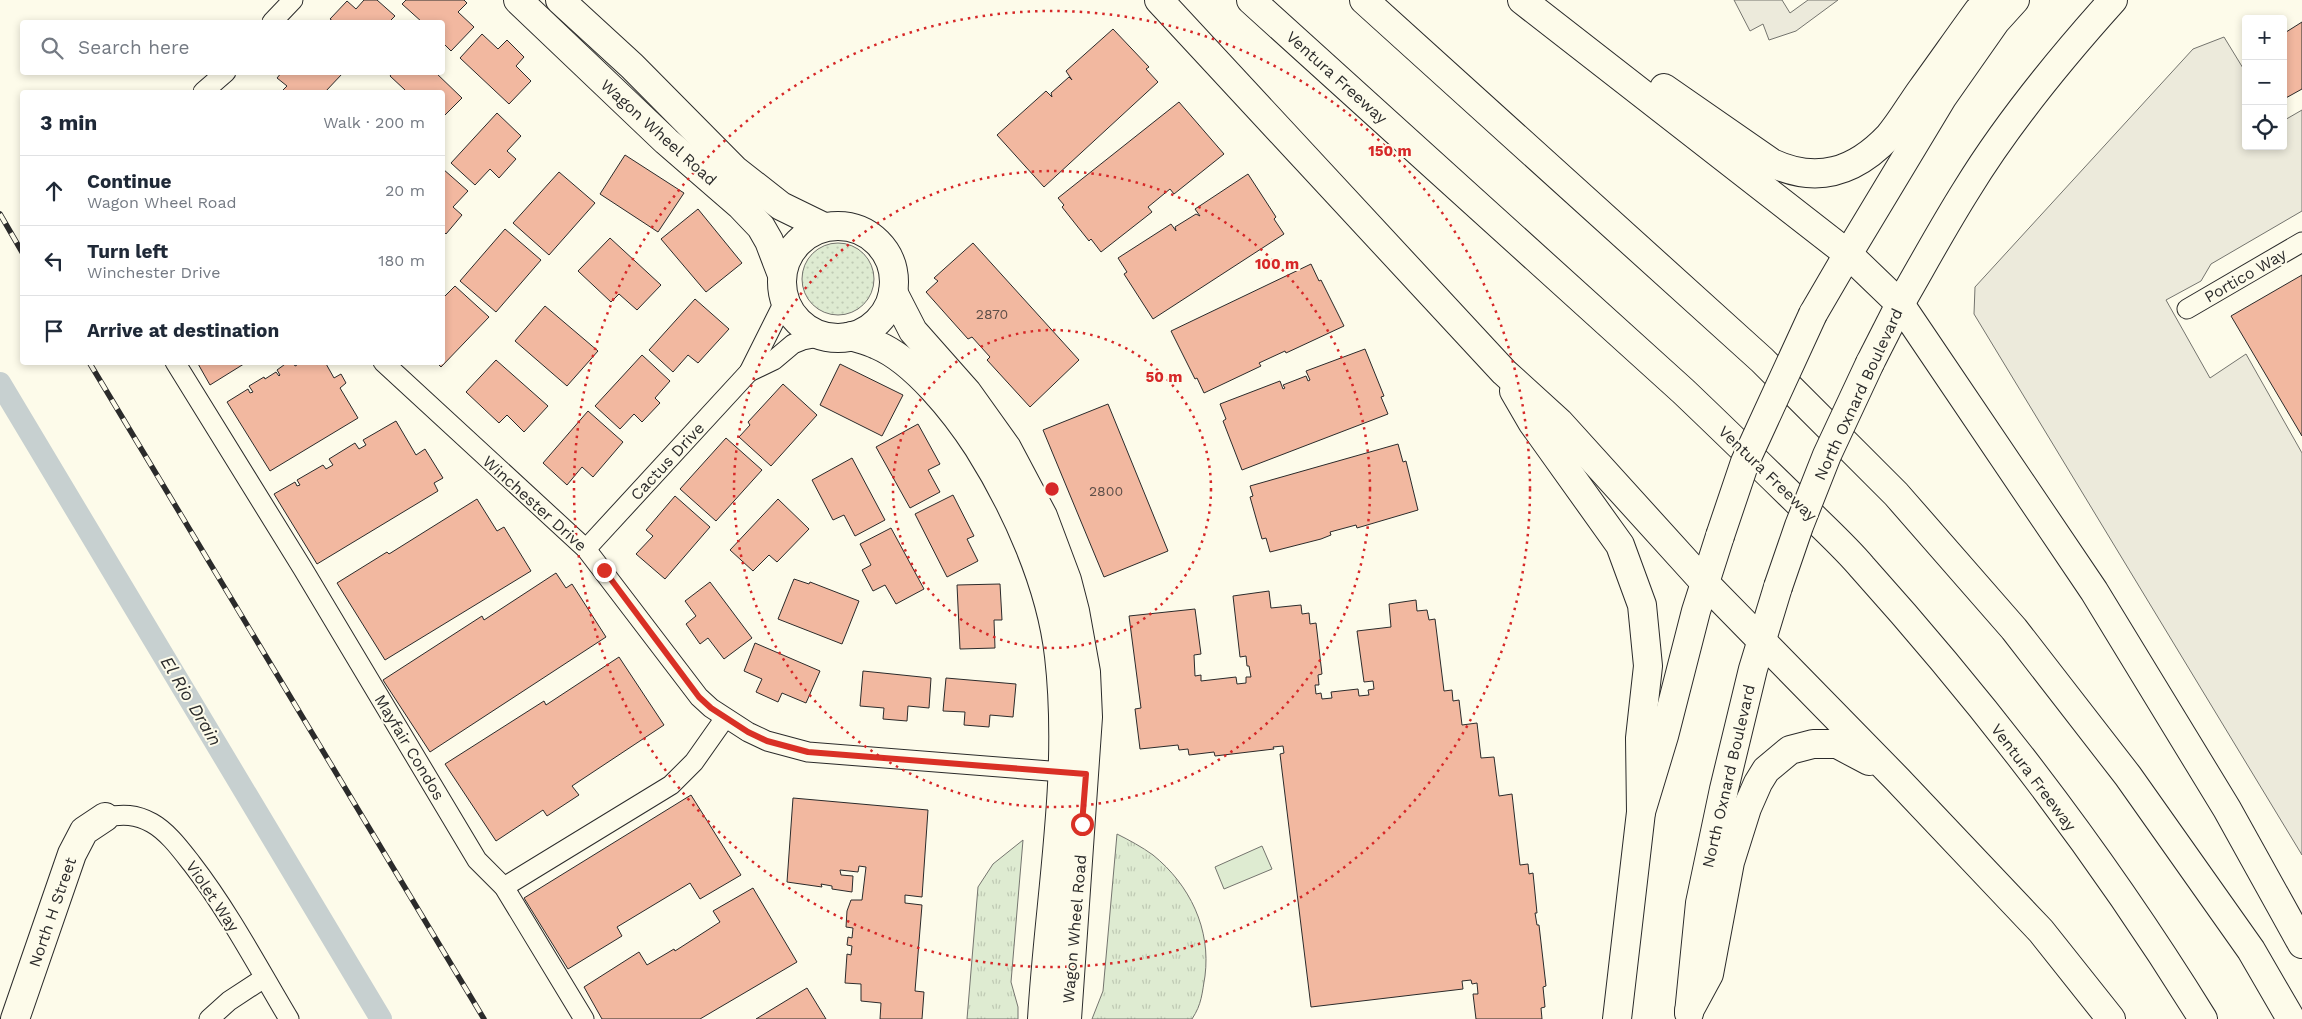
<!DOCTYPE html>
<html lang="en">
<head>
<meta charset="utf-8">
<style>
	body { margin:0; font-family:"Work Sans",sans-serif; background:#f2f2f3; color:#1f2937 }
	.controls { position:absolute; right:15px; top:15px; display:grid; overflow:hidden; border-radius:5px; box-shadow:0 2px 8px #0003 }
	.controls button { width:45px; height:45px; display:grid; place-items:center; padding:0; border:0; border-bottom:1px solid #e0e1e3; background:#fff; color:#1f2937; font:25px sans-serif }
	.stop { position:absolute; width:15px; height:15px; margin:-11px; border:4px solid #d93025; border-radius:50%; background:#fff }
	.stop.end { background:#d93025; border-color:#fff; box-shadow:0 1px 5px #0008 }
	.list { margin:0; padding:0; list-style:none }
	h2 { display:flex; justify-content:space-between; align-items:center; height:65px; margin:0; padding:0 20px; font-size:21px }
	h2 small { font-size:16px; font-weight:400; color:#747a83 }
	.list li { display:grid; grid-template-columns:32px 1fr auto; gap:15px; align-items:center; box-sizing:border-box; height:70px; padding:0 20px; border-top:1px solid #e0e1e3 }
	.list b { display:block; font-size:19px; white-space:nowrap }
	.list p { margin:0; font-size:16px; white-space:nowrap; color:#747a83 }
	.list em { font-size:16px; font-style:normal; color:#747a83 }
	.icon { flex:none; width:28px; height:28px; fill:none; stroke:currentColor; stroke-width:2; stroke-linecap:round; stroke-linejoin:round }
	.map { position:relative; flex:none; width:2302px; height:1019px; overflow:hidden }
	.search { position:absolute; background:#fff; box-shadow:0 2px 8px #0003; left:20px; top:20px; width:425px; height:55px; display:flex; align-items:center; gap:12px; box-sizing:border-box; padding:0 18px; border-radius:5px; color:#747a83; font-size:19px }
	.panel { position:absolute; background:#fff; box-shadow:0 2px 8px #0003; left:20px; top:90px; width:425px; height:275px; border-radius:5px }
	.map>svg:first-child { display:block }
	.grass { fill:url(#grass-tufts); stroke:#74746e }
	.garden { fill:url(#garden-dots); stroke:#74746e }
	.pitch { fill:#deebd1; stroke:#74746e }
	.parking { fill:#eceadb; stroke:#74746e }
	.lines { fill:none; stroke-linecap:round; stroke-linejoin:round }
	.canal { stroke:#c7d0d0; stroke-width:22 }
	.building { fill:#f2b8a0; stroke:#2b2b2b }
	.street-casing { stroke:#2b2b2b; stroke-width:21 }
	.secondary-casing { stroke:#2b2b2b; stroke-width:30 }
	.primary-casing { stroke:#2b2b2b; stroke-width:30 }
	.highway-casing { stroke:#2b2b2b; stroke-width:30 }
	.street { stroke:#fdfbea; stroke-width:19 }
	.secondary { stroke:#fdfbea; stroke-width:28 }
	.primary { stroke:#fdfbea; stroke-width:28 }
	.highway { stroke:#fdfbea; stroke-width:28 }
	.rail-casing { stroke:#2b2b2b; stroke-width:5.5 }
	.rail { stroke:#fdfbea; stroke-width:4; stroke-dasharray:11; stroke-linecap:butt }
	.primary-bridge-casing { stroke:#2b2b2b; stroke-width:30; stroke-linecap:butt }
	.primary-bridge { stroke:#fdfbea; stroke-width:28 }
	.route { stroke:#d93025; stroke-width:6 }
	.ring { fill:none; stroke:#d62828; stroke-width:2.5; stroke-dasharray:2.5 5 }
	.labels { text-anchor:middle; stroke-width:4; stroke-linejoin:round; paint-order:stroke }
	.number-label { font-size:14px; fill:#5d4e48 }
	.street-label { font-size:16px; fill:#2b2b2b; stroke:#fdfbea }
	.water-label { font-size:18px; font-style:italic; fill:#2b2b2b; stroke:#fdfbea }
	.centre { fill:#d62828; stroke:#fdfbea; stroke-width:2.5 }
	.ring-label { font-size:15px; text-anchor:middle; font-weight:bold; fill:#d62828; stroke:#fdfbea; stroke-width:4; stroke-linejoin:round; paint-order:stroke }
</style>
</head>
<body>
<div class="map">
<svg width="2302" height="1019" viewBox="0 0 2302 1019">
	<defs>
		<pattern id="grass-tufts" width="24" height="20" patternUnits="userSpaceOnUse" patternTransform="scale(1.25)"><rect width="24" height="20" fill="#deebd1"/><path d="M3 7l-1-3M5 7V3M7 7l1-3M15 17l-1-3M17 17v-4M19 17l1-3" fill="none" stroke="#bfcab4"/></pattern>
		<pattern id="garden-dots" width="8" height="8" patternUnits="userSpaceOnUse" patternTransform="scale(1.25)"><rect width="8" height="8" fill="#deebd1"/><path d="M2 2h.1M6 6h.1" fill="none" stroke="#bfcab4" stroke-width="1.8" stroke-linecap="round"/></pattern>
	</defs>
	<rect width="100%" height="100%" fill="#fdfbea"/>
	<g class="grass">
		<path d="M1117,834C1129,840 1142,847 1153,855C1190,885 1211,929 1205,976C1202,993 1202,1004 1192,1019H1092L1103,991Z"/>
		<polygon points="1023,840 1011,982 1018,1007 1018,1019 967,1019 978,887 993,864"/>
	</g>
	<circle class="garden" cx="838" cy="279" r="36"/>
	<polygon class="pitch" points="1262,846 1272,869 1224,889 1215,867"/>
	<g class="parking">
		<polygon points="1734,0 1782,0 1790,13 1808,0 1838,0 1796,31 1769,40 1763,24 1750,31"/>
		<polygon points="2224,37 2246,73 2246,146 2283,146 2283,121 2302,110 2302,211 2211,264 2201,281 2166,300 2210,378 2246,354 2302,453 2302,855 1974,314 1975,287 2193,49"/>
	</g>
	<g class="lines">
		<polyline class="canal" points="0,383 381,1019"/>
	</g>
	<g class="building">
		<polygon points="364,0 377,0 395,16 389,22 334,22 330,19 347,1 356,9"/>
		<polygon points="406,0 464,0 467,3 458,12 474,27 451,51 442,42 442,22 422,22 402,4"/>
		<polygon points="2302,22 2302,89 2284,99 2283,34"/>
		<polygon points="1113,29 1149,67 1146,69 1158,82 1044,187 997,135 1046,91 1052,97 1051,93 1069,77 1072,80 1066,71"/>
		<polygon points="482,34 498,49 507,40 524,57 516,66 531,81 509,104 460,58"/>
		<polygon points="282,72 340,72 342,74 325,92 281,92 287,86 277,78"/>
		<polygon points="393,72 435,72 462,98 442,118 442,92 403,92 405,90 390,76"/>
		<polygon points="1179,102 1224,154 1174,194 1170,189 1148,207 1152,212 1101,252 1091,239 1089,241 1062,207 1064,205 1058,198"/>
		<polygon points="497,113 521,136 507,151 516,159 499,178 490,169 475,185 451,163"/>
		<polygon points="625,155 684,193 658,232 600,194"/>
		<polygon points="443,169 468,191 453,207 462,215 446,234 442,230"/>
		<polygon points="559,172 595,203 549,255 513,223"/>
		<polygon points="1248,174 1276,217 1274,219 1284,234 1153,319 1124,274 1127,272 1118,258 1171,224 1176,231 1175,227 1196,214 1200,216 1195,209"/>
		<polygon points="698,209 742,263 706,292 661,239"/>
		<polygon points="505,229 541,260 496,312 460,281"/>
		<polygon points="610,238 661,285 637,310 619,294 611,302 578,271"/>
		<polygon points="973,243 1079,360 1030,407 987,360 990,357 972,337 968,339 926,292 938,281 934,278"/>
		<polygon points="1311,264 1319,281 1321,280 1344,326 1286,353 1285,351 1259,363 1261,366 1204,393 1197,378 1195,379 1171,331"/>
		<polygon points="2302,275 2302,436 2231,316"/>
		<polygon points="455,286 489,317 441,367 436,362 442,362 442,299"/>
		<polygon points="695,299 729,329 698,363 688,355 673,372 649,350"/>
		<polygon points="545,306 598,351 567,386 515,341"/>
		<polygon points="1365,349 1384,396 1381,397 1388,414 1242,470 1223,421 1226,419 1220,404 1280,381 1283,389 1285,388 1283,385 1306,376 1308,381 1310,380 1306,371"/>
		<polygon points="642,355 670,381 655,398 660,403 642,422 634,414 620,429 595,406"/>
		<polygon points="496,360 548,406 524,432 507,415 499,423 466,392"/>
		<polygon points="197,362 247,362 210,385"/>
		<polygon points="288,362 293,362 295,366 297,365 296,362 325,362 334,378 341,374 346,383 340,388 358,418 270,471 227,402 248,389 250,393 253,392 249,386 264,377 265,379 276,372 279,376 280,375 277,370"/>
		<polygon points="840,364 903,395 882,436 820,405"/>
		<polygon points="783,384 817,415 771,466 739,437 750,425 748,422"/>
		<polygon points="1108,404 1168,551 1104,577 1043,430"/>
		<polygon points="588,411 623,442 593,477 582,467 567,485 543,463"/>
		<polygon points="396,421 416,455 425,449 443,478 434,483 438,491 317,564 274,494 295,482 297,486 300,485 297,480 323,465 326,469 333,465 329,459 355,443 359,449 366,445 363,440"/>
		<polygon points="918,424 940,464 928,470 940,492 910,508 876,447"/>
		<polygon points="726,438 762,470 716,521 680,489"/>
		<polygon points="1398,444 1403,462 1406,461 1418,510 1357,528 1356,525 1330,532 1331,535 1321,539 1270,552 1266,538 1262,539 1250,497 1253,496 1250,486"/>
		<polygon points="852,458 885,520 855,536 844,515 833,520 812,480"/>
		<polygon points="953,495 974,536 967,539 978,561 947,577 915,514"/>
		<polygon points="675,496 710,527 665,579 636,554 653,536 646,530"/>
		<polygon points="477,499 497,531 504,527 531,571 385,660 337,583 387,552 389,554"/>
		<polygon points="778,499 809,529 777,562 769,555 753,571 730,550"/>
		<polygon points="891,528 924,589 896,604 885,585 873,591 862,570 871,565 860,544"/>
		<polygon points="556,573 566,588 572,584 606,637 430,752 383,680 482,616 484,620"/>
		<polygon points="794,579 809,584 810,582 859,601 842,644 778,619"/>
		<polygon points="710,582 752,638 724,659 708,638 700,644 686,624 696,616 685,601"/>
		<polygon points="1000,584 1002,620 994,620 995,648 960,649 957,585"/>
		<polygon points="1269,591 1271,608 1301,605 1302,614 1309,613 1310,624 1316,623 1322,674 1318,675 1319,685 1315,685 1316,694 1321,693 1322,699 1332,698 1331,692 1358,689 1359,696 1369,695 1368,690 1374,689 1373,681 1364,682 1357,631 1391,627 1389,604 1416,600 1417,611 1427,610 1429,620 1435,619 1444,691 1452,690 1453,701 1459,700 1462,725 1477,723 1481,758 1494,757 1499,796 1512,794 1520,865 1528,864 1529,874 1533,873 1537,913 1535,913 1537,925 1539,925 1546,986 1543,987 1545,1007 1541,1008 1542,1019 1476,1019 1473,994 1478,994 1477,983 1472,984 1471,980 1462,981 1463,989 1311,1007 1280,754 1284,753 1283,746 1273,747 1274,749 1215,756 1214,752 1189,755 1188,749 1179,750 1178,745 1140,749 1135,709 1141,708 1129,616 1195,609 1201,654 1194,655 1195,676 1201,675 1201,681 1236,677 1237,684 1246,683 1246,677 1251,677 1249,666 1247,666 1246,656 1240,657 1233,596"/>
		<polygon points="755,643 820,671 806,703 782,693 778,702 756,692 762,679 744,671"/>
		<polygon points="619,657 664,725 572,786 579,795 547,816 543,810 496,841 445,764 544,701 546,705"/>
		<polygon points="863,671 931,678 929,708 908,706 907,721 883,719 884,708 860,706"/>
		<polygon points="946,678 1016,684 1013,717 990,715 989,727 964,725 965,712 943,711"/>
		<polygon points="691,795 741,875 700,899 690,883 617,927 622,936 568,969 524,898"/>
		<polygon points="793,798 928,810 922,897 905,895 905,903 922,905 915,991 924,992 922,1019 880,1019 881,1003 861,1001 861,984 845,983 847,954 851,955 852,946 847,945 848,937 852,938 853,928 846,927 847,911 851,900 862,900 866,867 859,866 858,872 840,870 841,875 853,876 852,892 832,889 832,886 821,884 822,887 787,882"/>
		<polygon points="753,888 797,962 700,1019 602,1019 584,987 639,952 647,965 674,949 675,951 720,922 713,911"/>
		<polygon points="807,988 826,1019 756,1019"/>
	</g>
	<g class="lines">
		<g class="street-casing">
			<g id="street">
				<polyline points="272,22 293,0"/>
				<polyline points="203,92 226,72"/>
				<polyline points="2187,309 2302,242"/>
				<polyline points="175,362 303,569 477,860 504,887 584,1019"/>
				<polyline points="383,362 586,549 699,697 711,708 748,732 767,741 808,752 1075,773"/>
				<polyline points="749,372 774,360 793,344 803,340 824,336"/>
				<polyline points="586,549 749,372 785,300"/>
				<path d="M105,817C123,814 136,814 152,823C168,832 181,850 192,864C229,912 258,967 289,1019"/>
				<polyline points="504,887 671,785 694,762 725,718"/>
				<polyline points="209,1019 229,1001 264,978"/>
			</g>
		</g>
		<g class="secondary-casing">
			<g id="secondary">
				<polyline points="518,0 666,141 741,206 761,227 769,241 782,275"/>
				<polyline points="560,0 632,66 735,170 781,206 824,227"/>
				<circle cx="838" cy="282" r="56"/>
				<polyline points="1848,254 1942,98 1996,21 2015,0"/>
				<polyline points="893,292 913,331 967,392 1007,448 1043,516 1067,580 1075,611 1086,672 1088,717 1067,1019"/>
				<path d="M1900,304C1922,266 1943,227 1967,189C2008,122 2060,59 2113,0"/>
				<path d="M851,336C860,339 869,341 877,345C915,361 956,413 978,447C1016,507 1051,585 1059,656C1073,777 1049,899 1042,1019"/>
				<polyline points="15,1019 72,854 84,831 105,817"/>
			</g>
		</g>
		<g class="primary-casing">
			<g id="primary">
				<polyline points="1813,314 1848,254"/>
				<polyline points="1870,363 1900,304"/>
				<polyline points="1689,1013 1700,903 1724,789 1753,669 1778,587"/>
				<polyline points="1617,1019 1641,812 1664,736 1696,611 1720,536"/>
			</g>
		</g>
		<g class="highway-casing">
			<g id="highway">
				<polyline points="1159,0 1504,372 1559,422 1705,583 1897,779 2041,931 2111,1019"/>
				<path d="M1251,0L1683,391C1725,431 1766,471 1807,511C1826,530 1845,547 1862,567C1988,707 2104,859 2203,1019"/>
				<polyline points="1364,0 1762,360 1896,494 2014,629 2128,776 2251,950 2291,1019"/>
				<polyline points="1522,0 1848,254 1900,304 2094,591 2227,809 2302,944"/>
				<path d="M1664,88L1772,163C1817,184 1855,172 1889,136C1901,122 1911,104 1922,89C1941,63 1959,37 1978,11L1993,0"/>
				<polyline points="1514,391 1532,422 1620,545 1642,605 1648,666 1640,738 1641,812"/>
				<polyline points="1689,1011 1709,974 1730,862 1747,808 1758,783 1766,770 1790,750 1813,744 1837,744 1869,761"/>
			</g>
		</g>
		<use href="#street" class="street"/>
		<use href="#secondary" class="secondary"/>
		<use href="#primary" class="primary"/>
		<use href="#highway" class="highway"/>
		<g class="rail-casing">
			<g id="rail">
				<polyline points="0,214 22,252"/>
				<polyline points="89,362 484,1019"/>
			</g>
		</g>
		<use href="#rail" class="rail"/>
		<g class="primary-bridge-casing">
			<g id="primary-bridge">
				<polyline points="1720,536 1745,462 1813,314"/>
				<polyline points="1778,587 1799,526 1827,455 1870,363"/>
			</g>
		</g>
		<use href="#primary-bridge" class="primary-bridge"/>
	</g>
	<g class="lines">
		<polyline class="route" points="604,570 699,697 711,708 748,732 767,741 808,752 1086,774 1082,824"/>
	</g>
	<g class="ring">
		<circle cx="1052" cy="489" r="159"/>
		<circle cx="1052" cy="489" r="318"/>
		<circle cx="1052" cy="489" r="478"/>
	</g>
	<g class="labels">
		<g class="number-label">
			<text x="992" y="319">2870</text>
			<text x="1106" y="496">2800</text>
		</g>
		<g class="street-label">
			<text transform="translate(1337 77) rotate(42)" y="6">Ventura Freeway</text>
			<text transform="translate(659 132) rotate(42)" y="6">Wagon Wheel Road</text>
			<text transform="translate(2245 275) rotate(-30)" y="6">Portico Way</text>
			<text transform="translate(1858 394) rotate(-65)" y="6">North Oxnard Boulevard</text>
			<text transform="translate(667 461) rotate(-47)" y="6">Cactus Drive</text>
			<text transform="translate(1768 473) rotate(44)" y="6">Ventura Freeway</text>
			<text transform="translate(535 503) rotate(42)" y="6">Winchester Drive</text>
			<text transform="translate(410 747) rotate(59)" y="6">Mayfair Condos</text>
			<text transform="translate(1728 776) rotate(-77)" y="6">North Oxnard Boulevard</text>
			<text transform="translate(2034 777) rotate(53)" y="6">Ventura Freeway</text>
			<text transform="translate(213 896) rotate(56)" y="6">Violet Way</text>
			<text transform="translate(52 912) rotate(-71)" y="6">North H Street</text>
			<text transform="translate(1074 929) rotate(-85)" y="6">Wagon Wheel Road</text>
		</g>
		<g class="water-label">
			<text transform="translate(191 701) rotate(59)" y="6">El Rio Drain</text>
		</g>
	</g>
	<circle cx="1052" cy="489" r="8" class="centre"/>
	<g class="ring-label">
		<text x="1390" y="156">150 m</text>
		<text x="1277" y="269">100 m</text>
		<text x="1164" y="382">50 m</text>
	</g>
</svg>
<div class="controls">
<button>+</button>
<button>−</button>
<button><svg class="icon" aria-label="locate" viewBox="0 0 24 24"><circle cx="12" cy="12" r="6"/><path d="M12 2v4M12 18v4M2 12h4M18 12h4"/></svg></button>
</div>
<div class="stop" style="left:1082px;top:824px"></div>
<div class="stop end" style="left:604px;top:570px"></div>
<div class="search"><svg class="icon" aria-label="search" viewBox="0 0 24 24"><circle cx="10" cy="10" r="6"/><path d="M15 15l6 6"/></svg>Search here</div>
<section class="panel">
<h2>3 min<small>Walk · 200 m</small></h2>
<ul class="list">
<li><svg class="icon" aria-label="ahead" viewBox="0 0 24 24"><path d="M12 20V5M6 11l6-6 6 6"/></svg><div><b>Continue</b><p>Wagon Wheel Road</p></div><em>20 m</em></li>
<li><svg class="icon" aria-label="left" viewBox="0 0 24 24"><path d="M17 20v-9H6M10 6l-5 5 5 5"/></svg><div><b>Turn left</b><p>Winchester Drive</p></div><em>180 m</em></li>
<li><svg class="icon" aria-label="arrive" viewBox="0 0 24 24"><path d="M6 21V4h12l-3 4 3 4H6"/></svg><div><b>Arrive at destination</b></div></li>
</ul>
</section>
</div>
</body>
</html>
